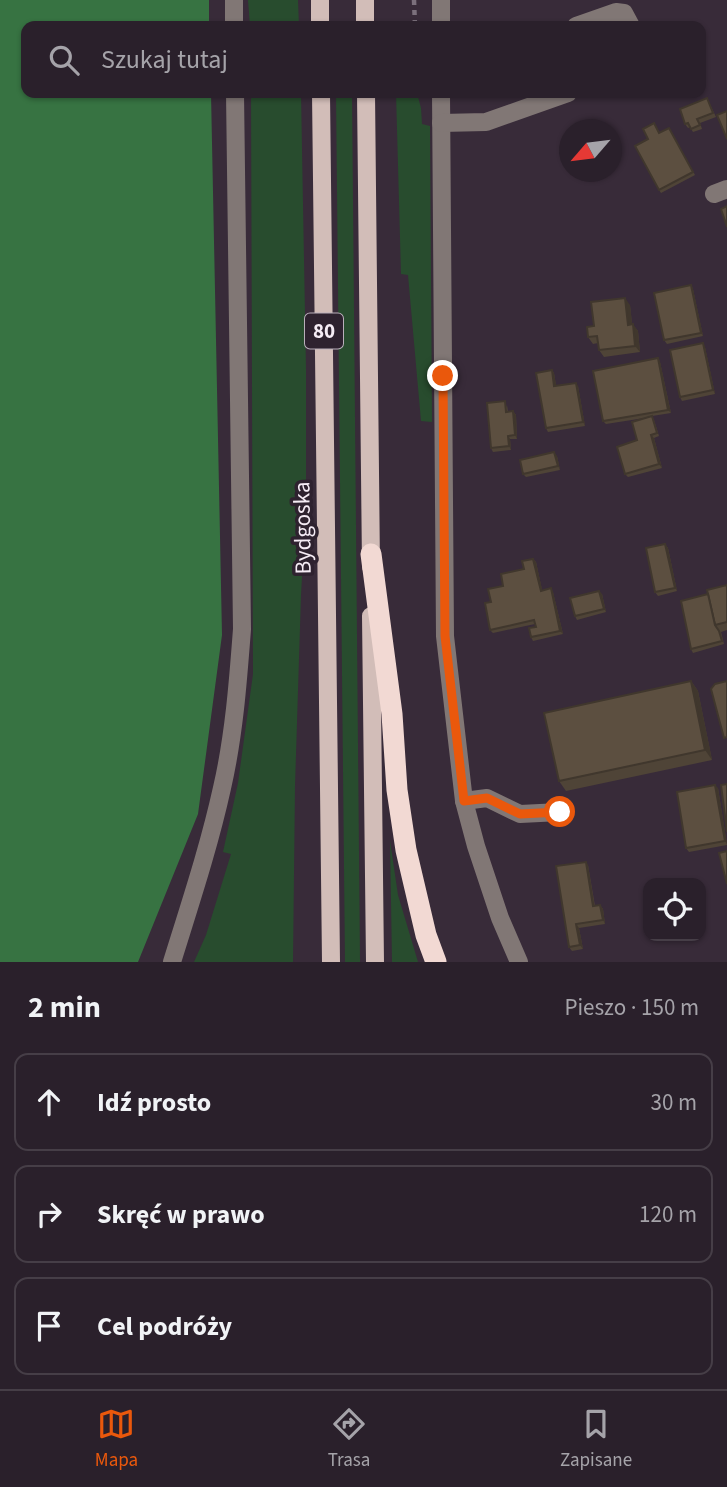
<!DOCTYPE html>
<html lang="pl">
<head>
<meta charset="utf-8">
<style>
	body { margin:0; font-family:"Source Sans 3",sans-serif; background:#322833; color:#f1f3f6 }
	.controls { position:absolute; right:21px; bottom:21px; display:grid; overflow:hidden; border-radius:14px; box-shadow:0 2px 5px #0004 }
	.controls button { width:63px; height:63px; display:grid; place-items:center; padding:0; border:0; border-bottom:2px solid #463e47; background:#2a202b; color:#f1f3f6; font:35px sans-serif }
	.compass { position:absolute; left:559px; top:119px; width:63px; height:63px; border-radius:50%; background:#2a202b; box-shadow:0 2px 5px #0004; rotate:242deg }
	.stop { position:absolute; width:21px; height:21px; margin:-16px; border:5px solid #ea580c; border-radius:50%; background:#fff }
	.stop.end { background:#ea580c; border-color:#fff; box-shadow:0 2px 7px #0008 }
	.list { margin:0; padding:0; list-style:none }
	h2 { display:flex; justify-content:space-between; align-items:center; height:91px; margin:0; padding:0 28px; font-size:30px }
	h2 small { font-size:23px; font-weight:400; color:#a5a3a9 }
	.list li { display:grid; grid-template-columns:46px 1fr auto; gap:21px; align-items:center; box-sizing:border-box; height:98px; margin:0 14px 14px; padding:0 14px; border:2px solid #463e47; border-radius:14px }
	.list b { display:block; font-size:26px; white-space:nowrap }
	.list em { font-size:23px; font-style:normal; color:#a5a3a9 }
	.icon { flex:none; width:38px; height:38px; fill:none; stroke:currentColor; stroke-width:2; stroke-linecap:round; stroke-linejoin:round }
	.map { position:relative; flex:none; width:727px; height:962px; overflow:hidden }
	.search { position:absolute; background:#2a202b; box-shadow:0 2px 5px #0004; left:21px; right:21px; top:21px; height:77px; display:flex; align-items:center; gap:18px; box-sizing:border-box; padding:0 24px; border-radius:14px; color:#a5a3a9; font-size:26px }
	.sheet { height:427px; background:#2a202b }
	nav { display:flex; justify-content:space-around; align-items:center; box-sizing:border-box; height:98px; border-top:2px solid #463e47; background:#2a202b; font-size:19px; color:#a5a3a9 }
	nav a { display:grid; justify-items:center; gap:4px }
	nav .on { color:#ea580c }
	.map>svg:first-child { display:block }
	.green { fill:#284c2e }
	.forest { fill:#377342 }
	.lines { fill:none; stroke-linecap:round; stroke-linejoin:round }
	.path { stroke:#7b707c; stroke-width:4.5; stroke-dasharray:5 5; stroke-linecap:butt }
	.minor { stroke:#817775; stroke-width:18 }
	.major { stroke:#d2bdb8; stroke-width:18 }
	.highway { stroke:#f2d9d3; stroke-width:21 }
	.wall { fill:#4f4437 }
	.shaded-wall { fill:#40372d }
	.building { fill:#5c4f40; stroke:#40372d; stroke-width:2 }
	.route { stroke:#ea580c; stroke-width:9 }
	.labels { text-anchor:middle; stroke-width:7; stroke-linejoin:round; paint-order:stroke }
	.shield { fill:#2e222f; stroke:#b9afba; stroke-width:2 }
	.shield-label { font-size:21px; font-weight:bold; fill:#f5ecf5 }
	.street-label { font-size:23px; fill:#f5ecf5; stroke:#2e222f }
</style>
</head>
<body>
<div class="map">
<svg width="727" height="962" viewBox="0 0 727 962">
	<rect width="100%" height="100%" fill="#382b39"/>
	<g class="green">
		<polygon points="248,0 298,0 299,26 250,26"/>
		<polygon points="251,93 301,93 306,369 306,506 301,595 295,786 293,962 194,962 206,935 231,854 223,852 238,783 253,674"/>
		<polygon points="336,93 352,93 360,962 345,962"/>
		<polygon points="396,93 417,93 421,108 422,124 430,126 432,422 421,421 408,275 401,274"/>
		<polygon points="390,841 398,895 418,962 392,962"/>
	</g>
	<polygon class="forest" points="0,0 209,0 209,26 26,26 26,93 211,93 222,635 198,814 138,962 0,962"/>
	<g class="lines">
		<polyline class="path" points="414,0 415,26"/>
		<g class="minor">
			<polyline points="234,26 234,0"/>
			<polyline points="441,26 441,0"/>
			<polyline points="576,26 616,12 624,13 631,26"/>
			<polyline points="441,93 445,636 464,801 476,846 500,918 519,962"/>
			<polyline points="441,123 486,122 568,93"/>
			<polyline points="714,194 727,189"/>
			<polyline points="464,801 487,798 520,814 560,812"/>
			<path d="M172,962C190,904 209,847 222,788C234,736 238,682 242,629L235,93"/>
		</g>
		<g class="major">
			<polyline points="320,0 320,26"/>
			<polyline points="365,0 365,26"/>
			<polyline points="321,93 331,962"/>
			<polyline points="366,93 371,567"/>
			<polyline points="371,616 375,962"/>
		</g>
		<polyline class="highway" points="371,554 392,714 397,790 406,850 426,935 436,962"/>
	</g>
	<g class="wall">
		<polygon points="707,98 716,117 700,123 702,129 693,132 690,127 688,128 685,124"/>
		<polygon points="654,123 660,133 669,128 695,175 661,193 659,190 648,139"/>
		<polygon points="691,285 693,289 703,336 667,344 664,340"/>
		<polygon points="630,305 632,324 638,331 640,352 604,357 599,350 598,343 593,344 588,337 594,326"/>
		<polygon points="705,347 715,394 682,401 680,397"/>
		<polygon points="658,358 660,362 671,413 652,416 654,420 659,436 654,438 662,468 628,477 625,474 637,440 651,417 606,424 603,421"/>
		<polygon points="552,370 554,373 556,386 578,386 585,426 548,432 546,428"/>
		<polygon points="507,405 508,412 513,411 516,415 517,439 510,439 511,450 493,452 491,448"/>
		<polygon points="557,456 560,470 526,477 523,474"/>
		<polygon points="665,544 668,548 677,591 658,596 655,592"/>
		<polygon points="533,559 536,562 542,590 553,592 563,634 533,641 531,637 536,627 535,624 493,633 490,630 503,586 524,569"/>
		<polygon points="727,585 727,630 721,632 724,644 693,653 691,649 708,594"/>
		<polygon points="602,594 606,612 577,620 575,616"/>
		<polygon points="691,681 698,691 712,760 566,791 559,781"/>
		<polygon points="718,788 727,845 689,852 686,848"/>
		<polygon points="588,865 595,906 600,905 603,909 605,924 579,928 583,949 572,951 569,947"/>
	</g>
	<g class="shaded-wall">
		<polygon points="691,285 693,289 703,336 701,333"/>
		<polygon points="625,298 630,305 633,332 628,325"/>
		<polygon points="633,324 638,331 640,352 635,346"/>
		<polygon points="703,343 705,347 715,394 713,390"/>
		<polygon points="658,358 660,362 671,413 668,410"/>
		<polygon points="552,370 554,373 557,390 554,386"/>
		<polygon points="576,383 578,386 585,426 583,422"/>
		<polygon points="513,411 516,415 517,439 515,435"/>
		<polygon points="651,435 654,438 662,468 659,464"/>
		<polygon points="508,436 510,439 511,450 509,446"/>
		<polygon points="554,452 557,456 560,470 558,466"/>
		<polygon points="665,544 668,548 677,591 675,588"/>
		<polygon points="533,559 536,562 543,594 541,591"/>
		<polygon points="551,588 553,592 563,634 560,631"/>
		<polygon points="599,591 602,594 606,612 604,609"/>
		<polygon points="691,681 698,691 712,760 705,750"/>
		<polygon points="715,785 718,788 727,844 725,841"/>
		<polygon points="586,862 588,865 595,910 593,906"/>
		<polygon points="600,905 603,909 605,924 603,920"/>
		<polygon points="576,924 579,928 583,949 580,945"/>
	</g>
	<g class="building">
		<polygon points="707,98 713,113 697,119 700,125 691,129 688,123 685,124 680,109"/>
		<polygon points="727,111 727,139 717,115"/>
		<polygon points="654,123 659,133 669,128 693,172 659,190 635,146 648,139 643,129"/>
		<polygon points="727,206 727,227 721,209"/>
		<polygon points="691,285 701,333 664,340 654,293"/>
		<polygon points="625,298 628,325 633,324 635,346 599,350 597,336 588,337 587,327 594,326 591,302"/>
		<polygon points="703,343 713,390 680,397 670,350"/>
		<polygon points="658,358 668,410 603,421 593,371"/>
		<polygon points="552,370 554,386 576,383 583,422 546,428 536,373"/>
		<polygon points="505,401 506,412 513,411 515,435 508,436 509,446 491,448 487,403"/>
		<polygon points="652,416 657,433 651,435 659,464 625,474 617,447 637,440 632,422"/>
		<polygon points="554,452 558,466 523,474 520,460"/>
		<polygon points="665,544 675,588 655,592 646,548"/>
		<polygon points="533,559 541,591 551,588 560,631 531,637 529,628 536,627 534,620 490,630 485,603 491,602 488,589 503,586 501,574 524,569 522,561"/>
		<polygon points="727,585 727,622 715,625 707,590"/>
		<polygon points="599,591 604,609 575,616 570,598"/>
		<polygon points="708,594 715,625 719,631 722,641 691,649 681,601"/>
		<polygon points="691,681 705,750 559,781 544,713"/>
		<polygon points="727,681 727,737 724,738 711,689 715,684"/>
		<polygon points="727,784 727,832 721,785"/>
		<polygon points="715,785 725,841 686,848 677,792"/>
		<polygon points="727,851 727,884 719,853"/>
		<polygon points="586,862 593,906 600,905 603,920 576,924 580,945 569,947 556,866"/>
	</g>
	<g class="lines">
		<polyline class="route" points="443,376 445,636 464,801 487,798 520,814 560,812"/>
	</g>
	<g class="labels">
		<rect class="shield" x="305" y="313.5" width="38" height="35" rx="5"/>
		<g class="shield-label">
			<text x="324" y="338">80</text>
		</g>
		<g class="street-label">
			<text transform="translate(302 528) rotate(-91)" y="8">Bydgoska</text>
		</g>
	</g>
</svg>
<div class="controls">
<button><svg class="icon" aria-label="locate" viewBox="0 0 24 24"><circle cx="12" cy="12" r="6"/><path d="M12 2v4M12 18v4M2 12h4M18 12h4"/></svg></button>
</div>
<svg class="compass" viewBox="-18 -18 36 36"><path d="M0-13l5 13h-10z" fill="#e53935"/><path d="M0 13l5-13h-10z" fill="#a5a3a9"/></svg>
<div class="stop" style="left:560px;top:812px"></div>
<div class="stop end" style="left:443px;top:376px"></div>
<div class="search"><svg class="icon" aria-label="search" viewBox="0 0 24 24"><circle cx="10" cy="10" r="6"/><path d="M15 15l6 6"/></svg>Szukaj tutaj</div>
</div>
<section class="sheet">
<h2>2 min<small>Pieszo · 150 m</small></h2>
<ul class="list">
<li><svg class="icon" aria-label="ahead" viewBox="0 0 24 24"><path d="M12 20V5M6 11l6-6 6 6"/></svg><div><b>Idź prosto</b></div><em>30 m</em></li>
<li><svg class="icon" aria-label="right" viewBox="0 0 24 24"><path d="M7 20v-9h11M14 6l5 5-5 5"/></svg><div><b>Skręć w prawo</b></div><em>120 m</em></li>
<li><svg class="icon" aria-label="arrive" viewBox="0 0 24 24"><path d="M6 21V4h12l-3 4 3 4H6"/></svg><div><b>Cel podróży</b></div></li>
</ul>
</section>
<nav>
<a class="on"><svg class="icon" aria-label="map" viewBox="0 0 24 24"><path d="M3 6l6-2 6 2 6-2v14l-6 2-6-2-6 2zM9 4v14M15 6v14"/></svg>Mapa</a>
<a><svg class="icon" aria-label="directions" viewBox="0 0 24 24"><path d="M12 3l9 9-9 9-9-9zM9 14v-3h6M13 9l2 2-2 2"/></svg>Trasa</a>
<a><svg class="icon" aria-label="saved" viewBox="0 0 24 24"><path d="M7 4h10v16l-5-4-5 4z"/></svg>Zapisane</a>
</nav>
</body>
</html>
